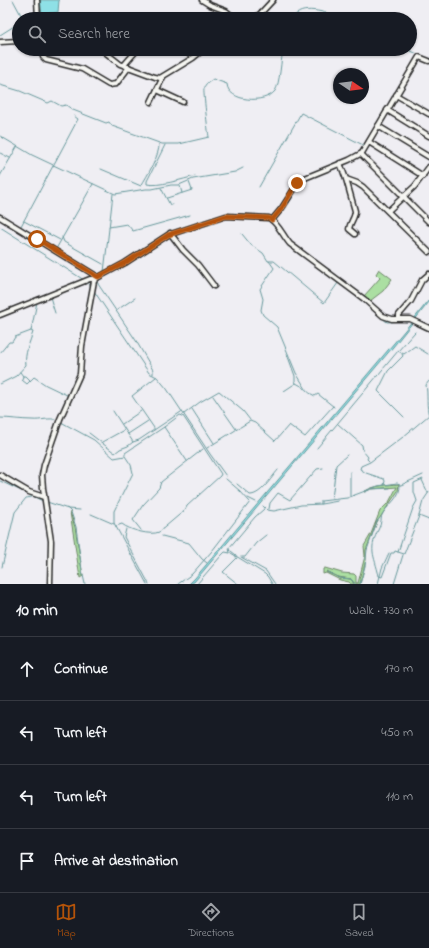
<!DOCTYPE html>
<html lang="en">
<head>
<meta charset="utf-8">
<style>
	body { margin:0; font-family:"Indie Flower",sans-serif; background:#242831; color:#f1f3f6 }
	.compass { position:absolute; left:333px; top:68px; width:36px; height:36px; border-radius:50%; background:#171b24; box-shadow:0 1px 3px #0004; rotate:103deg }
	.stop { position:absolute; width:12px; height:12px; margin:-9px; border:3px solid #b45309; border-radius:50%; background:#fff }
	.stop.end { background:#b45309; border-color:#fff; box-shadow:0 1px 4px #0008 }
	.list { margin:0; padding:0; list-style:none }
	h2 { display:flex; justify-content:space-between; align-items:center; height:52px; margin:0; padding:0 16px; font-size:17px }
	h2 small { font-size:13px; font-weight:400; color:#9ea1a6 }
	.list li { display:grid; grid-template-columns:26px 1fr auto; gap:12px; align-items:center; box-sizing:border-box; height:64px; padding:0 16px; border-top:1px solid #363941 }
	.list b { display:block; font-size:15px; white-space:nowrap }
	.list em { font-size:13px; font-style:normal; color:#9ea1a6 }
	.icon { flex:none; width:22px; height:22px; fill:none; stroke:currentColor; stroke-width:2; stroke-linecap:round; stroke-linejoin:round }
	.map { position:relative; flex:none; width:429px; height:584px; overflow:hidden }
	.search { position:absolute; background:#171b24; box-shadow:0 1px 3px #0004; left:12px; right:12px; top:12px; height:44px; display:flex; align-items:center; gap:10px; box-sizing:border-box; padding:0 14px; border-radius:22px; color:#9ea1a6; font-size:15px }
	.sheet { height:308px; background:#171b24 }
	nav { display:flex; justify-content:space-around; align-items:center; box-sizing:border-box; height:56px; border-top:1px solid #363941; background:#171b24; font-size:11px; color:#9ea1a6 }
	nav a { display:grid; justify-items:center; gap:2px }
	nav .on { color:#b45309 }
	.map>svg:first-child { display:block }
	.green { fill:#abdfa2; stroke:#6b8566 }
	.water { fill:#8ee0e6; stroke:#66989b }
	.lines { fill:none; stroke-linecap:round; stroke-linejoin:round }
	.stream { stroke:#66989b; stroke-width:1 }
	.minor-casing { stroke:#2b2b2b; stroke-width:7 }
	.minor { stroke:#f6f6f2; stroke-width:4 }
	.route { stroke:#b45309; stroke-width:5 }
</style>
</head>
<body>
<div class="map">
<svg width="429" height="584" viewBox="0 0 429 584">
	<rect width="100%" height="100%" fill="#efeef3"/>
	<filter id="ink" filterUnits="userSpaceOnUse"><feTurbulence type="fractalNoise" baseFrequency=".025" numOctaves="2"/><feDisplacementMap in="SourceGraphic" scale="8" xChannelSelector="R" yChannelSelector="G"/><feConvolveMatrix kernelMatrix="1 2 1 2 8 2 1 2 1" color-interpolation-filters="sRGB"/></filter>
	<g filter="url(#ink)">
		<g class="green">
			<polygon points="379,269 392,279 383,291 370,301 364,296 380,278 376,274"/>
			<path d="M399,484L398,491L377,522L366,550V560L360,584H355L351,579L338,577L327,571L326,572L341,578L351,579L354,584H351L349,582L340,580L326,573L323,574V569L325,568L342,573L354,574L356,576V583H358L365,556L364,546L371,534L380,511L389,502L397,487L371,489L364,492C373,485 388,485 399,484Z"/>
			<polygon points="70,512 75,527 83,576 80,578"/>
		</g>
		<g class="water">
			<polygon points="40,0 59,0 58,12 42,14"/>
			<polygon points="429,300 429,302 393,347 194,582 189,584 195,578 405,330"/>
		</g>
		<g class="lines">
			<g class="stream">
				<polyline points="13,0 20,13 22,19"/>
				<path d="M292,19C301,3 326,13 340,17L345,19"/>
				<polyline points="0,35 19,23"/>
				<polyline points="406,49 425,57"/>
				<path d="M0,85L20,91L48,103L52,101L61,106L66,105L73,110L106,123L109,122L112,126L162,144H179L209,137C208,131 203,91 204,89C205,85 209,82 213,79L227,84C228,102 265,104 275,91C280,84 281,59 283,49"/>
				<polyline points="0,136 32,155 115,194 146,189 152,189 171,185 179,185 193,179 235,172 243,168"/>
				<path d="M165,145L147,181V184C157,187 184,179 195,176"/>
				<polyline points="0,153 10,158"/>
				<path d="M101,169L141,186C147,176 160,155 159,144"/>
				<polyline points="0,176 17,147"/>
				<polyline points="180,186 182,193"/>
				<polyline points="259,187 301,113 363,145"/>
				<polyline points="161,188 170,205 172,205"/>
				<polyline points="167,198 192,190 189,182"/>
				<polyline points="0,214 56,249 93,184"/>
				<polyline points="24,221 60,240"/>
				<polyline points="21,226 78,119 74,116"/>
				<polyline points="0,227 84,280"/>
				<polyline points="109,227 127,224 133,231 190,215"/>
				<polyline points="242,234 251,245 263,253 268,261 274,261 324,303 338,283 340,283"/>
				<polyline points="62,237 64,242 103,264"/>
				<polyline points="269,261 274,268 260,289 263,299 261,310 263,315 277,327 296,373 306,389"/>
				<polyline points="104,272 113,194"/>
				<polyline points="98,280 98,284 135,339 153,370 153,374"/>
				<polyline points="86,282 91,286"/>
				<polyline points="94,291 149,373 157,377 167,389 210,454 226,476"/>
				<polyline points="50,297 55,313"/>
				<polyline points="117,310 135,298"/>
				<polyline points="382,318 387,322 403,321 406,322"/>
				<polyline points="398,351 404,354 415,346 428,354"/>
				<polyline points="0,353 9,342 12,342 15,337 31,331 37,302"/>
				<polyline points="287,354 295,376 295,381 296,383"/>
				<polyline points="402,354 403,356 388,371 378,391 404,417"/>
				<polyline points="20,372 23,376 22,380 27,384 34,377 46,385 69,396"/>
				<polyline points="23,376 26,376 30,380"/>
				<path d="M0,384L16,376L26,365C24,354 30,342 33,332L31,331"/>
				<path d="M284,391L296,383C304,386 307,393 315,396L318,394L334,407"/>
				<polyline points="213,396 236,429"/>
				<polyline points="192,409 214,443"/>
				<polyline points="184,414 200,402 219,391 243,411 250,420"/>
				<path d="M0,418C11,418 21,420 32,420C41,421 49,417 58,420"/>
				<polyline points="61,422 94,440 114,458 125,456 131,465 133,473 114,511 114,523 147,584"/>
				<polyline points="122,424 141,411"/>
				<polyline points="338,424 362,445 363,451 368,457 367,459 369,461"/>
				<polyline points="154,430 154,428 132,396 156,377"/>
				<polyline points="89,433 115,453 120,449 128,446 133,442 113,411"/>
				<polyline points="128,434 148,421"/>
				<polyline points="102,442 124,430"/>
				<polyline points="133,442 139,440 181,412"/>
				<polyline points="207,448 250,421 255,423 275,441 289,425 305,437 333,406"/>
				<polyline points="317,448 398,351 415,332"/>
				<polyline points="125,455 125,453 164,427"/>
				<polyline points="350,472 350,496"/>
				<polyline points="422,480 428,493"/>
				<polyline points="0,481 43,501"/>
				<path d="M237,484L250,495C261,495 271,478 278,470"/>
				<path d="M384,485L385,481L384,479L366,473L360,469L361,466L370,462L403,437L429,415C426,408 428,393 426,385L429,381"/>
				<polyline points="401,485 423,475"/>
				<polyline points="365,492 371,489 390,488"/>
				<polyline points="248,498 256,502"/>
				<polyline points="332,499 336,465 347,455"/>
				<polyline points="47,502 68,509 80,510"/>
				<polyline points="321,504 338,501"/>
				<path d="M263,506L267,510L274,511L301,505L321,504V501L347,498L378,486L397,483L400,484C401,497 389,504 383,513C380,517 382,523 379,528C368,550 374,554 379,576L382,577L391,553H394L395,551L404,554L419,516L423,501L429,492"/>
				<polyline points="67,508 71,512 76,527 82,571 85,584"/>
				<polyline points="269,509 270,503 278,493 290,500 317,469 323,468"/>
				<polyline points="91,514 114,524"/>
				<polyline points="419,516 429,520"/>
				<path d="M116,526L122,524C129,530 151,536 159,532L185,510L187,506L220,476L221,474L187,422L183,416L180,415L164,427L187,461"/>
				<polyline points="126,529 124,537 149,584"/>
				<polyline points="141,530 133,520 143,505 159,488 161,482 203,449"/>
				<polyline points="162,536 189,543 202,559 207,563"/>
				<polyline points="231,551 236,555 236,557"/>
				<polyline points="398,552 413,508 417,501 414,492 414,483 423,479"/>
				<polyline points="231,553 265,574 268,577 272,584"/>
				<polyline points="241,557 266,571 275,584"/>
				<polyline points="242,557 245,557 256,543 266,535"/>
				<polyline points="237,558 223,572 238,584"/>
				<polyline points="2,567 15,512 26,498 32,497"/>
				<polyline points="327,572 340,578 351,579 355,584"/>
				<polyline points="178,584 192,574 212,551 250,502 240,491 226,479"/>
				<polyline points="197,584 221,556 225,552 230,553 229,548 255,517 264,509"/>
				<polyline points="360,584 365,566 367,550 377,521 380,518"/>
				<polyline points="378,584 382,568 389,553"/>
				<polyline points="394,584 403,555"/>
			</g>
			<g class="minor-casing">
				<g id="minor">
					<polyline points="37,0 38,19"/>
					<polyline points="202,0 210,5 226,11 236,19"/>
					<polyline points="253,19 259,15 273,0"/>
					<polyline points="0,42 19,41"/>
					<polyline points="41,49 43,57 46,60 82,69 109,85 116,84 129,67"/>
					<polyline points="101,49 120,64 155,77 160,78 193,58 204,49"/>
					<polyline points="124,65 138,49"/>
					<polyline points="157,90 183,102"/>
					<polyline points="396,95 429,114"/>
					<polyline points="151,102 163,77"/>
					<polyline points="387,110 429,136"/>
					<polyline points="378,126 429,157"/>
					<polyline points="369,142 423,176"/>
					<polyline points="361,154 429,222"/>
					<polyline points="340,163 346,179 357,183 363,187 429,252"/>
					<path d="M346,179L355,211C355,218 350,222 349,229L355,234"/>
					<polyline points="388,211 415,186 429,167"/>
					<polyline points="0,217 98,277"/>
					<polyline points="272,220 282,208 300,180 349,160 362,153 419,57 429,61"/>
					<polyline points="170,233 183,250 198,265 214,286"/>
					<polyline points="0,315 90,279 96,279"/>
					<polyline points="399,318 399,315 411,301 422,280 429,274"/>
					<polyline points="0,475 29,492 44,497"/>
					<path d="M50,584L51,541L43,488L42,475L44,465L60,419L80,374L82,346L94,281L97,278L125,263L168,235L226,216L269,218C278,223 283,236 290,244L364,299L383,316L392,319H410L429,328"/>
				</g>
			</g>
			<use href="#minor" class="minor"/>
		</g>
	</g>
	<g class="lines" filter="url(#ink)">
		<polyline class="route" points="37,239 98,277 125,263 168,235 226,216 269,218 272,220 282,208 297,183"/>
	</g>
</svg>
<svg class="compass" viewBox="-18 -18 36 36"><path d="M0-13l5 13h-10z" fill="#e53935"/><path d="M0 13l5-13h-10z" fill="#9ea1a6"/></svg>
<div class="stop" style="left:37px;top:239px"></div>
<div class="stop end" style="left:297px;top:183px"></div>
<div class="search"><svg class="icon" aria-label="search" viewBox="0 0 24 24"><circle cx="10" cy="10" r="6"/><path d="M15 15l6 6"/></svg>Search here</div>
</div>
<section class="sheet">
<h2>10 min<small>Walk · 730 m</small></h2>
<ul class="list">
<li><svg class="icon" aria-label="ahead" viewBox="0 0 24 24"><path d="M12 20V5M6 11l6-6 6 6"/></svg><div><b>Continue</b></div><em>170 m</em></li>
<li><svg class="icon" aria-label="left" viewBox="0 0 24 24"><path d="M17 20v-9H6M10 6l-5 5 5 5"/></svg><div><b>Turn left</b></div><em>450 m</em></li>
<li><svg class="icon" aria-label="left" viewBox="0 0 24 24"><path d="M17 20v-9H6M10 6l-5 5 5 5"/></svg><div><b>Turn left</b></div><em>110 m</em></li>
<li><svg class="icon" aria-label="arrive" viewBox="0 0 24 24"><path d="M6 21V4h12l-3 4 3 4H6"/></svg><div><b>Arrive at destination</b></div></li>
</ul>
</section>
<nav>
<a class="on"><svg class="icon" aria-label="map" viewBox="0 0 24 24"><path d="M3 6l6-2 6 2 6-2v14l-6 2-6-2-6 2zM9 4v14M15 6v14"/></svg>Map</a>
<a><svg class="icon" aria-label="directions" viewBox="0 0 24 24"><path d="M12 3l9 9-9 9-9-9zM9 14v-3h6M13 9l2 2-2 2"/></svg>Directions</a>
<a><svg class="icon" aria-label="saved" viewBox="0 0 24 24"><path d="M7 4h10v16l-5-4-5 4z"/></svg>Saved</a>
</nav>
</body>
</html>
